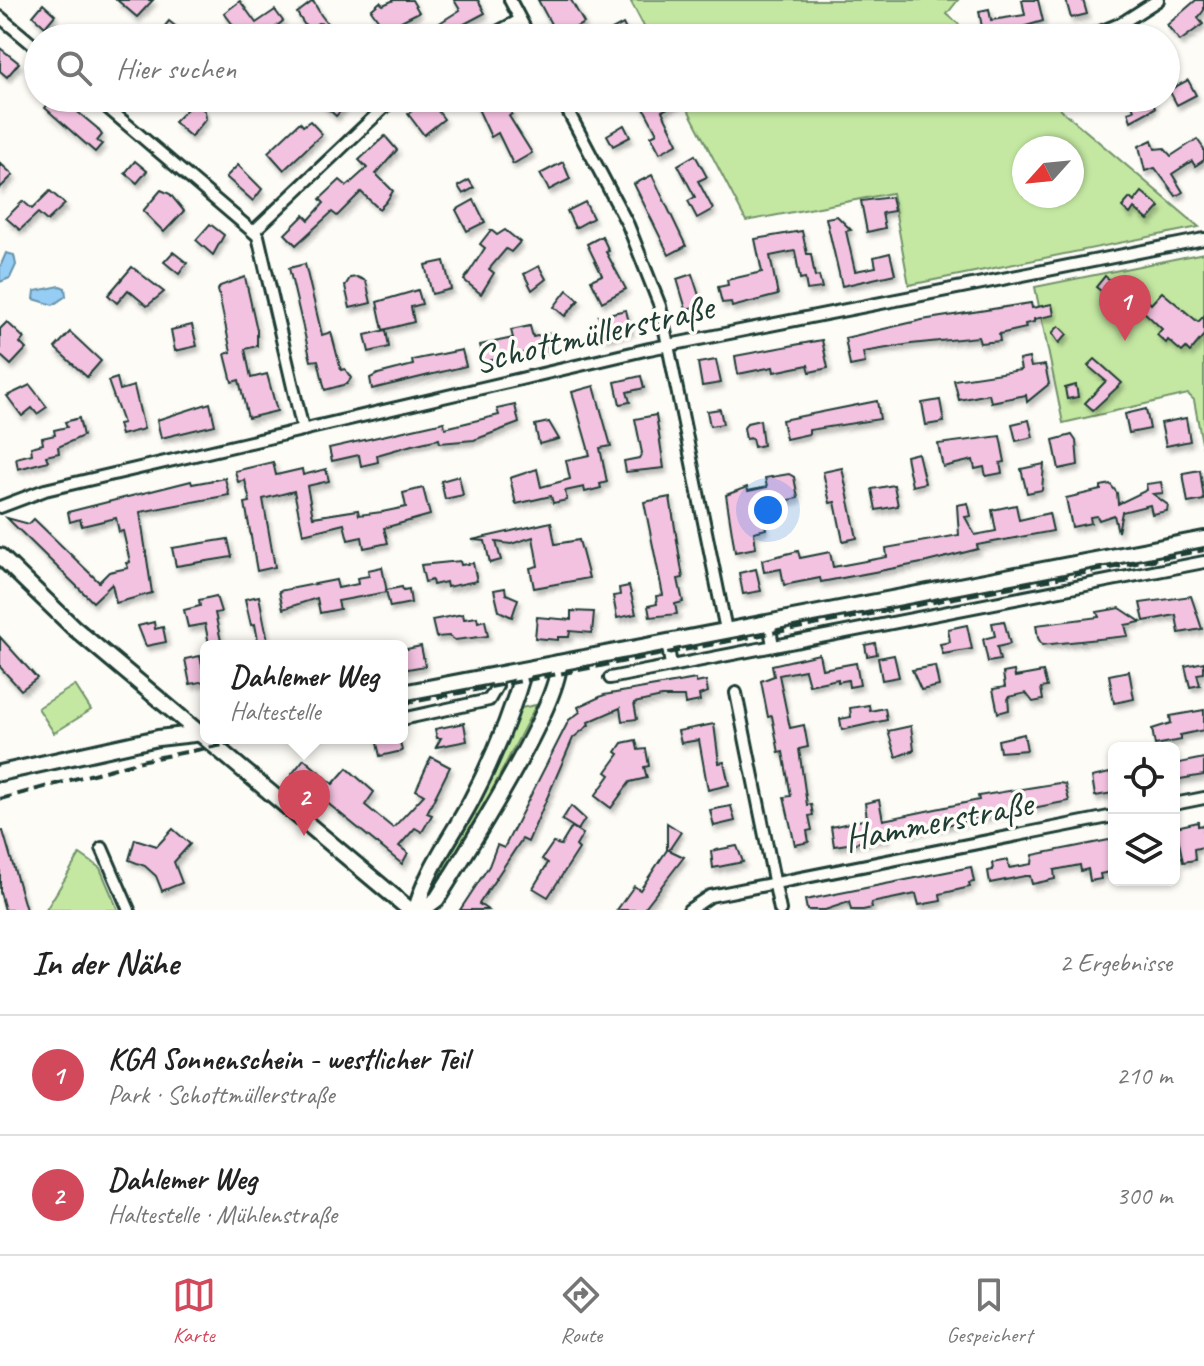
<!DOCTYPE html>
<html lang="de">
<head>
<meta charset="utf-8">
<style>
	body { margin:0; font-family:Caveat,sans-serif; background:#f6f6f6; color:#222 }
	.controls { position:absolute; right:24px; bottom:24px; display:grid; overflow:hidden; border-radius:12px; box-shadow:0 2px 6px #0004 }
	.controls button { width:72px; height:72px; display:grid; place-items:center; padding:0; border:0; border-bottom:2px solid #e0e0e0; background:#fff; color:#222; font:40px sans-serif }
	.compass { position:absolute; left:1012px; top:136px; width:72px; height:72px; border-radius:50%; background:#fff; box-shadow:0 2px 6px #0004; rotate:243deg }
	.you { position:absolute; left:768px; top:510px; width:28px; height:28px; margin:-20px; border:6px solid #fff; border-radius:50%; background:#1a73e8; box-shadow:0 0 0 12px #1a73e833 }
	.badge { display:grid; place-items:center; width:52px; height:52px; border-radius:50%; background:#d1495b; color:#fff; font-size:26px; font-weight:700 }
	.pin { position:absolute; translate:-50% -66px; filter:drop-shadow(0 2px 4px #0008) }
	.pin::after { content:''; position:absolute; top:42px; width:28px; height:24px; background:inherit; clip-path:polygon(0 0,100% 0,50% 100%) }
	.popup { position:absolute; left:200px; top:640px; width:208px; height:104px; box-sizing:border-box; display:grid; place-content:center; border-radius:12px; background:#fff; filter:drop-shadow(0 2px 6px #0005); font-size:26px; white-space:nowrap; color:#767676 }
	.popup b { font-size:30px; color:#222 }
	.popup::after { content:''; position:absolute; left:50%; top:100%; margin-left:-16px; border:16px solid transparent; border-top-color:#fff }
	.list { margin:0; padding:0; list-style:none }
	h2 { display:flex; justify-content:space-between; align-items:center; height:104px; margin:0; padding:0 32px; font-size:34px }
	h2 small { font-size:26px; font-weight:400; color:#767676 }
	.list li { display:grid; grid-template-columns:52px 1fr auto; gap:24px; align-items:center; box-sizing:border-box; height:120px; padding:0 32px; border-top:2px solid #e0e0e0 }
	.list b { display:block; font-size:30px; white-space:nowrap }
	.list p { margin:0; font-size:26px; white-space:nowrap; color:#767676 }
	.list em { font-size:26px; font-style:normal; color:#767676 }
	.icon { flex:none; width:44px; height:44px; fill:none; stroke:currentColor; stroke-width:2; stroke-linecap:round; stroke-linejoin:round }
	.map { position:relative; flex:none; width:1204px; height:910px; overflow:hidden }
	.search { position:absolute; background:#fff; box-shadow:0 2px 6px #0004; left:24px; right:24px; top:24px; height:88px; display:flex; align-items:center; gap:20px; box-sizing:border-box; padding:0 28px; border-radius:44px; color:#767676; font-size:30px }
	.sheet { height:344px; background:#fff }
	nav { display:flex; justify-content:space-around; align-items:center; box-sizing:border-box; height:112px; border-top:2px solid #e0e0e0; background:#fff; font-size:22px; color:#767676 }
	nav a { display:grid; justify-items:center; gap:4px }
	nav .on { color:#d1495b }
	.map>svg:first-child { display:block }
	.green { fill:#c4e8a2; stroke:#72926b; stroke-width:2; fill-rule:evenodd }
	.water { fill:#96cdf5; stroke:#6693a8; stroke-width:2 }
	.building { fill:#f4c2e1; stroke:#1f3d34; stroke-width:2; filter:url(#shadow) }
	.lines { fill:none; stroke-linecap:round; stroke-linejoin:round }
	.street-casing { stroke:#1f3d34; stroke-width:16 }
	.secondary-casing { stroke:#1f3d34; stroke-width:20 }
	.street { stroke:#fdfcf7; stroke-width:10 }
	.secondary { stroke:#fdfcf7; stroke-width:14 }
	.rail { stroke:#1f3d34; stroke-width:4; stroke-dasharray:12 6; stroke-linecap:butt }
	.labels { text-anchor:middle; stroke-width:7; stroke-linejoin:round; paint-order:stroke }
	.street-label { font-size:38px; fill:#1f3d34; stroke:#fdfcf7 }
</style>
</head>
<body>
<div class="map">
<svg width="1204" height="910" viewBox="0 0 1204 910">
	<defs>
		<filter id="shadow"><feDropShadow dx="2.5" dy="4.5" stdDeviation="2" flood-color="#0004"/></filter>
	</defs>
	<rect width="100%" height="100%" fill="#fdfcf7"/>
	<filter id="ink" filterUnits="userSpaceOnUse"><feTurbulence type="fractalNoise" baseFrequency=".0125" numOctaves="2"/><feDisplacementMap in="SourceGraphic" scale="16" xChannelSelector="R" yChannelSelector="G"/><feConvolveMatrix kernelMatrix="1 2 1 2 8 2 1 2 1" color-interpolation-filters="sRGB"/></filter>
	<g filter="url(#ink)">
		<g class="green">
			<polygon points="630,0 958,0 947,14 971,35 969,38 650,38"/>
			<path d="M682,98H1047L1199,227L909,285L892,193L746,221ZM1024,148H1072V196H1024Z"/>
			<polygon points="1204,253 1204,454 1194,400 1188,394 1063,423 1035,287"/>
			<polygon points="75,685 91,710 54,733 38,708"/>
			<polygon points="536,705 491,792 431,894 427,891 487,787 521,708"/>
			<polygon points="80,854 100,868 118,910 46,910"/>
		</g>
		<g class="water">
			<polygon points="6,253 14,255 16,265 10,278 0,282 0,267"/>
			<polygon points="60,286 65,288 66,296 53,305 34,299 35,291"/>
		</g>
		<g class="building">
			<polygon points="117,0 153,0 137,17"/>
			<polygon points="394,0 412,0 419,12 391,26 400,38 371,38 384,28 371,10 380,2 383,5"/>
			<polygon points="454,0 478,0 485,13 438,38 416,38 460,10"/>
			<polygon points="538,0 571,0 584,23 558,37"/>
			<polygon points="1022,0 1038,0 1043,21 984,38 979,11 989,9 991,20 1025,15"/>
			<polygon points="1066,0 1083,0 1087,14 1071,18"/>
			<polygon points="1196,0 1204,0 1204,10 1198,18 1203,24 1180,41 1167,25"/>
			<polygon points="240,1 256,23 275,10 283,21 262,38 243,38 224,13"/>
			<polygon points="313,1 321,15 328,24 318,23 310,28 304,24 297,13"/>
			<polygon points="43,4 55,15 45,27 33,16"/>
			<polygon points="169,21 190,38 155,38"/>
			<polygon points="623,24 630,38 597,38"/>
			<polygon points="0,48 19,63 7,77 0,71"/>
			<polygon points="1188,80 1196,95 1177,105 1169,90"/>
			<polygon points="53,98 61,98 97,128 102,135 97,141 102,144 95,152 45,108"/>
			<polygon points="316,98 352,98 336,116"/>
			<polygon points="428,98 444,119 424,135 408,114"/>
			<polygon points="473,98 503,98 512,114 509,116 532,153 513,164 498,133 491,137"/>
			<polygon points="646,98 686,98 662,111 678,143 660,153 651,136 657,133 640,101"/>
			<polygon points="1141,98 1151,98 1155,108 1131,121 1128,112 1134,110 1131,102"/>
			<polygon points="194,102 205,111 206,119 191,137 174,122"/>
			<polygon points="310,121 322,134 284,170 268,152 300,122 303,126"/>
			<polygon points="624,125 630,137 613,146 607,135"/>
			<polygon points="385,136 397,150 376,174 393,191 386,202 379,209 361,192 337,216 332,212 296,245 285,234 304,215 309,220 324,203 320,199 340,180 347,186 367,168 359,160"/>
			<polygon points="1197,139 1204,149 1204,160 1195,166 1192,161 1172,174 1183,192 1176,196 1155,168 1145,171 1139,146 1152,140 1155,149 1164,148 1171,156"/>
			<polygon points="695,155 707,177 698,181 713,209 697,218 688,201 695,197 678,165"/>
			<polygon points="135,161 147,171 137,183 125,173"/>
			<polygon points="563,162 570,179 549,190 540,174"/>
			<polygon points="0,163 13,175 0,188"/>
			<polygon points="238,165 262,189 253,201 226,177"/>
			<polygon points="652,175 686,246 669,255 634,184"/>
			<polygon points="469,180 474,188 463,194 458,186"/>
			<polygon points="161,190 170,194 184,211 164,232 143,211"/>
			<polygon points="50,191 65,204 47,221 38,213 20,230 6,218 23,201 32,209"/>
			<polygon points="1142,192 1160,207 1148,220 1134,208 1130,214 1122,207 1130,198 1134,202"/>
			<polygon points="891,197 894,211 882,213 885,228 867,232 861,201"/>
			<polygon points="474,200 485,222 467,231 456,210"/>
			<polygon points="585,202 593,218 575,228 567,211"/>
			<polygon points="837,216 851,230 846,231 855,271 876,267 874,257 890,253 895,274 842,286 826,218"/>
			<polygon points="210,224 224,235 213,255 196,240"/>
			<polygon points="491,230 497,235 505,230 520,242 511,252 506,249 489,269 494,273 481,294 464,280 485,248 480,244"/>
			<polygon points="802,231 807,254 811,254 815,277 819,276 822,288 807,290 805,278 800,279 795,251 770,256 778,295 732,307 731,302 722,303 718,287 728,285 727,280 762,272 755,239"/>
			<polygon points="602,236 609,251 606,252 626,289 602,302 591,280 602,275 587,244"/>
			<polygon points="173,252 187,263 179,274 164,262"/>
			<polygon points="444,261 451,289 432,294 425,265"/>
			<polygon points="305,264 322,335 331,332 341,370 345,369 351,378 347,384 325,390 318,360 311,361 289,268"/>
			<polygon points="539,266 546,279 532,290 524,274"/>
			<polygon points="132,267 164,292 147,306 128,290 117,303 108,295"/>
			<polygon points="692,274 702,305 686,309 677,279"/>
			<polygon points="1105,276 1115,284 1105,294 1096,287"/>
			<polygon points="245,277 257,330 257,346 245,349 251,378 267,374 277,411 248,418 239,380 232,382 225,354 231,352 218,290 220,286"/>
			<polygon points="357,277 366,281 371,303 350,308 345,286 350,278"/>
			<polygon points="1127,285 1135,292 1127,301 1119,294"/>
			<polygon points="418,290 422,304 411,307 414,322 383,330 377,302"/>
			<polygon points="567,290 579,300 565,316 554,307"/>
			<polygon points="1162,292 1198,322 1204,316 1204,335 1190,352 1186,348 1182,352 1168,340 1166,343 1157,335 1162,329 1139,307 1146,299 1151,304"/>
			<polygon points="1031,303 1032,308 1052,304 1054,315 1034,319 1034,322 1025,324 1026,328 999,334 1000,341 980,343 978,337 911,344 863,352 865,363 850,366 845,338 922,320"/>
			<polygon points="626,310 631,331 604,337 599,317 618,333 608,314"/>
			<polygon points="7,322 24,338 20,343 26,349 11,365 0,355 0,329"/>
			<polygon points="192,325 197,346 175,351 171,330"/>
			<polygon points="530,326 533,337 551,333 554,346 484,362 480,345 513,338 511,330"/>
			<polygon points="1059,326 1067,334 1059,343 1052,333"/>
			<polygon points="386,330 389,347 369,352 365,335"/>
			<polygon points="70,332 101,361 87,377 55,348"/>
			<polygon points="822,340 828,368 810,372 808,365 774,372 773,367 738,374 735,356"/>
			<polygon points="462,350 466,366 372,389 370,378 378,374 413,365 412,360"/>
			<polygon points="1029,358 1031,367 1045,365 1049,384 1027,402 1026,395 991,402 989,394 959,400 954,380 1021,370 1019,360"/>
			<polygon points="1095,359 1122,383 1093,410 1085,403 1106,381 1088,366"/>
			<polygon points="716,360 721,383 702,386 698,363"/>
			<polygon points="641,376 644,388 627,392 630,402 620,404 615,382"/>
			<polygon points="117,378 120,390 134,386 144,429 121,435 118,424 123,423 108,381"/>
			<polygon points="30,385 47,407 37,414 32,408 22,416 7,396"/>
			<polygon points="1076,385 1078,397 1067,399 1065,388"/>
			<polygon points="594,386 611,446 600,448 607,482 600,484 601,488 585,492 584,487 565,491 567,500 553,503 551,496 516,504 510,478 537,469 541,487 570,479 566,460 590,455 572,392"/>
			<polygon points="940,400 944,422 926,425 922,403"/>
			<polygon points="877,401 880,419 809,430 809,434 786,439 782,420"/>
			<polygon points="210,403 215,425 161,438 157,420"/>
			<polygon points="515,405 519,423 474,440 440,443 439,439 412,445 377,455 378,462 361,466 359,455 332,461 329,448 444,422 445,428 499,415 497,409"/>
			<polygon points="720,409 723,424 710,426 707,411"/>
			<polygon points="1146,409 1150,429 1129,433 1125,414"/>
			<polygon points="656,415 664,468 626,472 624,461 639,458 642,453 635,419"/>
			<polygon points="79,418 83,436 58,447 59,453 46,456 48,461 18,469 16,458 32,454 31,447 43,444 42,438 55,435 54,430 67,427 65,422"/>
			<polygon points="1186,418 1190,441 1166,446 1161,423"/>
			<polygon points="760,420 763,445 754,447 752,438 746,439 744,428 747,423"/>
			<polygon points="1029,420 1033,437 1016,441 1012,424"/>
			<polygon points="549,422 559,439 539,444 535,425"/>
			<polygon points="1072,435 1076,441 1078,465 1059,469 1053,440"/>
			<polygon points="1000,436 1005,462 1000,463 1002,473 986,476 984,467 975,469 973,460 943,467 938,444"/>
			<polygon points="918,453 925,483 912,486 906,456"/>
			<polygon points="273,462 276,475 302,469 303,475 326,469 329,481 307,486 313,517 358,510 359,515 382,512 406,507 403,493 423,488 430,515 384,528 388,543 364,548 362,537 348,540 344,524 303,534 294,491 263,499 275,567 257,571 245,503 250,502 245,480 238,482 235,471"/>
			<polygon points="1044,464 1042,490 1027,493 1021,469"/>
			<polygon points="842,468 857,538 843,541 835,502 830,503 823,472"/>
			<polygon points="1200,470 1204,500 1188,503 1183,473"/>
			<polygon points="789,474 794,477 798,498 761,506 766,529 754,532 756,548 735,552 726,495 747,487 748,491 767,487 765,478"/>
			<polygon points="459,476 463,495 445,499 441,481"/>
			<polygon points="225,478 229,495 140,512 152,593 116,603 112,584 93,602 7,518 29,524 34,519 99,582 109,572 128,568 126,563 130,562 123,531 119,532 116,518 82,526 80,519 70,522 68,512 191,481 192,484"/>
			<polygon points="1161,482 1163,493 1153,494 1168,505 1167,511 1152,514 1150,505 1122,512 1118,532 1114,515 1099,520 1097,516 1090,517 1091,523 1072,527 1066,498 1101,490 1101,486 1110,484 1117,493 1118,504 1147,490 1146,484"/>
			<polygon points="894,485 898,506 876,510 872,489"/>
			<polygon points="670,497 683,578 678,579 683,602 675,604 677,614 650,617 648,606 657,604 656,596 663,595 644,502"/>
			<polygon points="968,503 971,516 965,517 975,535 996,531 992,510 1016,505 1019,520 1049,513 1053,531 977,545 978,549 927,562 821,582 820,578 784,585 781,569 764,572 762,560 798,551 800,558 830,552 833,567 887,557 886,548 959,535 957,505"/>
			<polygon points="551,522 555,544 579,540 589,578 534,588 530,568 538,566 533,537 511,544 496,542 501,560 490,563 485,541 472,540"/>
			<polygon points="228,539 232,557 176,566 172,548"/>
			<polygon points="460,561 461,565 473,563 477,581 447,587 446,582 433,585 432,580 425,582 421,565"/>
			<polygon points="382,567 387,592 338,601 340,609 320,613 317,598 283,609 279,591 336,580 338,588 358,584 357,578 369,576 368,570"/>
			<polygon points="756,569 761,591 743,594 739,573"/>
			<polygon points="629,586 636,614 617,618 613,596 620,595 619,588"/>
			<polygon points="402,587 403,590 409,589 411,603 390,607 386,590"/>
			<polygon points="505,588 506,594 518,599 512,617 499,611 494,590"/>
			<polygon points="216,596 221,612 215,613 221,641 209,644 205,624 188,627 184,610 200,606 199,600"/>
			<polygon points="259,596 264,622 269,646 259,646 255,624 251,625 245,599"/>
			<polygon points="1191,596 1202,629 1179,633 1176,615 1144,621 1140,603"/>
			<polygon points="1120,608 1141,622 1125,625 1128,636 1042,645 1038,638 1036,625 1099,617 1097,612"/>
			<polygon points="571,611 594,612 592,633 570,631 569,637 558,637 558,640 535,638 537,617 571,620"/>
			<polygon points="463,614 464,619 477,617 478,622 485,620 488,636 455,640 449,636 436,637 432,620"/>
			<polygon points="1004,621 1010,644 997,647 1000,660 988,662 983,639 995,636 992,623"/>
			<polygon points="154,622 155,629 163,627 166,642 146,646 138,626"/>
			<polygon points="967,625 972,649 943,654 940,644 950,642 948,629"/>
			<polygon points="0,637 37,678 21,690 0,667"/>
			<polygon points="875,643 877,654 867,656 865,645"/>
			<polygon points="421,646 425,666 402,670 402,650"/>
			<polygon points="819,654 822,669 856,663 860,685 849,687 848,680 838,682 838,679 809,685 805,670 779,675 790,728 804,725 808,747 799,749 807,805 811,804 813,815 809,816 812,830 807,831 809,842 795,845 784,797 791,796 783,752 779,753 772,716 768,717 761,681 774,676 772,665"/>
			<polygon points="894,655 899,677 882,680 878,658"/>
			<polygon points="200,656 203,670 206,669 206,681 190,684 185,659"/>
			<polygon points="1204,662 1204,673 1197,674 1200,685 1190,687 1185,666"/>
			<polygon points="935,666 939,686 921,690 912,670"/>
			<polygon points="1014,671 1015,677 1043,672 1047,687 1041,688 1043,700 1033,702 1026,693 1008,697 1009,710 998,713 993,689 1005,687 1003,673"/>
			<polygon points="1129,671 1134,699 1114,703 1109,675"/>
			<polygon points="696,679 696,683 706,681 708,692 699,695 700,701 685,704 684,697 662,697 634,703 637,719 622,721 620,708 588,722 589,725 573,738 528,842 522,839 479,904 488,910 460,910 489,866 497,845 504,848 569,720 580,712 578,707 604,695"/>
			<polygon points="869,705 870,711 885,708 887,720 842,730 840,719 851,717 850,708"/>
			<polygon points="1204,710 1204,730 1180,735 1181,740 1155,745 1152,729 1171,723 1170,716"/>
			<polygon points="464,723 467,741 436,747 441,738 437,738 435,729"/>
			<polygon points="714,724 719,763 724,762 729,785 708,790 699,740 681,743 678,731"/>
			<polygon points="911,726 914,750 896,757 888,731"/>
			<polygon points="1024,734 1027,750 1000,752 998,740"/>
			<polygon points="382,738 399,738 402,751 380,756 376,739"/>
			<polygon points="636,740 638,750 646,749 649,766 644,767 647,778 630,782 611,808 595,796 610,775 606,772 619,754 616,752 622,743"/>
			<polygon points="431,757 450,767 427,813 432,815 422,832 415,828 399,846 408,853 402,864 292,774 304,759 333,784 347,768 374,792 365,805 393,828 424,795 416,790"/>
			<polygon points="1204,758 1204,775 1174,780 1174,764"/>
			<polygon points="1114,772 1113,793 1095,796 1092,777"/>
			<polygon points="1059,783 1065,784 1069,801 910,832 909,827 886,832 887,838 834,846 831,827 867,819 865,803 879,800 883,820 979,800 978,796"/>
			<polygon points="571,806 585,819 578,830 562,820"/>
			<polygon points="731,806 735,821 714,826 710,810"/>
			<polygon points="1198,822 1198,826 1204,825 1203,847 1194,849 1195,860 1183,862 1176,827"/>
			<polygon points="667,823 681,832 669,850 684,857 643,910 617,910 634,886 640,890 667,850"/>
			<polygon points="572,827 583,834 576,846 579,849 548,897 533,888 548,863 542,859 553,843 561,845"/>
			<polygon points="173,829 190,844 174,862 182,883 162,891 156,876 145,866 129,860 135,839 157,846"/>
			<polygon points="0,831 3,831 26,910 5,910 0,892"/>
			<polygon points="1114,839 1114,871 1100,874 1101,879 1090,881 1088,869 1081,871 1080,865 1054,870 1055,879 1032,884 1030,876 1025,876 990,883 988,871 993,870 992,863 1008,860 1009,868 1032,864 1033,855"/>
			<polygon points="737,846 743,862 713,868 711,851"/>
			<polygon points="971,867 974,882 969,883 970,887 940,894 941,901 919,905 916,894 871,903 872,908 863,910 851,910 849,902 825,910 807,910 805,900"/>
		</g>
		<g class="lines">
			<g class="street-casing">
				<g id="street">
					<polyline points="510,0 530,38"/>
					<polyline points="0,17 38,49"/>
					<polyline points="486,38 520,20"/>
					<polyline points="1086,38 1122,23 1158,0"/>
					<polyline points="96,98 258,236 303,430"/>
					<polyline points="561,98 628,225 660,306 726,630"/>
					<polyline points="254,231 394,98"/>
					<polyline points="0,507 45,490 649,349 1204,239"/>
					<polyline points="769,622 773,646"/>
					<polyline points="667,642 671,665"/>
					<polyline points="610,678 1204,562"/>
					<polyline points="736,693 780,910"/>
					<polyline points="402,719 489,700 497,686 496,675"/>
					<polyline points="1174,804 1204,798"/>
					<polyline points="102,848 129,910"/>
					<polyline points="689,910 710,896 1114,816"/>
				</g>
			</g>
			<g class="secondary-casing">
				<g id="secondary">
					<polyline points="0,556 73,627 410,910"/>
					<polyline points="402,693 1204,539"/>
					<polyline points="0,773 158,738 203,733"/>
					<path d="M416,910C426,870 452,837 471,801C493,759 511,715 524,670"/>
					<path d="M422,910L437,899C464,856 559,706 559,663"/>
				</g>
			</g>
			<use href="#street" class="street"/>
			<use href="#secondary" class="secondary"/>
			<g class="rail">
				<polyline points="402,704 1204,550"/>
				<polyline points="0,799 145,760 259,738"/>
			</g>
		</g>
	</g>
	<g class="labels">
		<g class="street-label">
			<text transform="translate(593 333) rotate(-13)" y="13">Schottmüllerstraße</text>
			<text transform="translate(938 820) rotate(-11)" y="13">Hammerstraße</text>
		</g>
	</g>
</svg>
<div class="controls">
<button><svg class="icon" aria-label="locate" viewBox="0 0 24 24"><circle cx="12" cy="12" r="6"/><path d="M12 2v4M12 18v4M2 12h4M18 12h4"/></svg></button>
<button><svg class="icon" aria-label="layers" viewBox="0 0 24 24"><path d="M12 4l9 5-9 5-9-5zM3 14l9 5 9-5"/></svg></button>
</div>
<svg class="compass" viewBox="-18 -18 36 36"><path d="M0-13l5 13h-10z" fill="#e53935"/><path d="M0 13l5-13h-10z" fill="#767676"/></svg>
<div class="you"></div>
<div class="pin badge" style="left:1125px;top:341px">1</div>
<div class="pin badge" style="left:304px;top:836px">2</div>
<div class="popup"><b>Dahlemer Weg</b>Haltestelle</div>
<div class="search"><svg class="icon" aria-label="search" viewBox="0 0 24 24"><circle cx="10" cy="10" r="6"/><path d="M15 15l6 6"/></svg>Hier suchen</div>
</div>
<section class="sheet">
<h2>In der Nähe<small>2 Ergebnisse</small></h2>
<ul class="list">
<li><span class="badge">1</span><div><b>KGA Sonnenschein - westlicher Teil</b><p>Park · Schottmüllerstraße</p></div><em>210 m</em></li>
<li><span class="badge">2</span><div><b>Dahlemer Weg</b><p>Haltestelle · Mühlenstraße</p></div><em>300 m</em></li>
</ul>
</section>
<nav>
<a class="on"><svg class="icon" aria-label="map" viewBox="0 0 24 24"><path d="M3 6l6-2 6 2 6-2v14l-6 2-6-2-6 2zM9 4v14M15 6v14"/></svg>Karte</a>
<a><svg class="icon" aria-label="directions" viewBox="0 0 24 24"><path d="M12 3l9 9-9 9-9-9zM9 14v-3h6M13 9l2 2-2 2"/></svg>Route</a>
<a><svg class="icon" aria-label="saved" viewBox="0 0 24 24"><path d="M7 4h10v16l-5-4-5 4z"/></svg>Gespeichert</a>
</nav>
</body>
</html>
